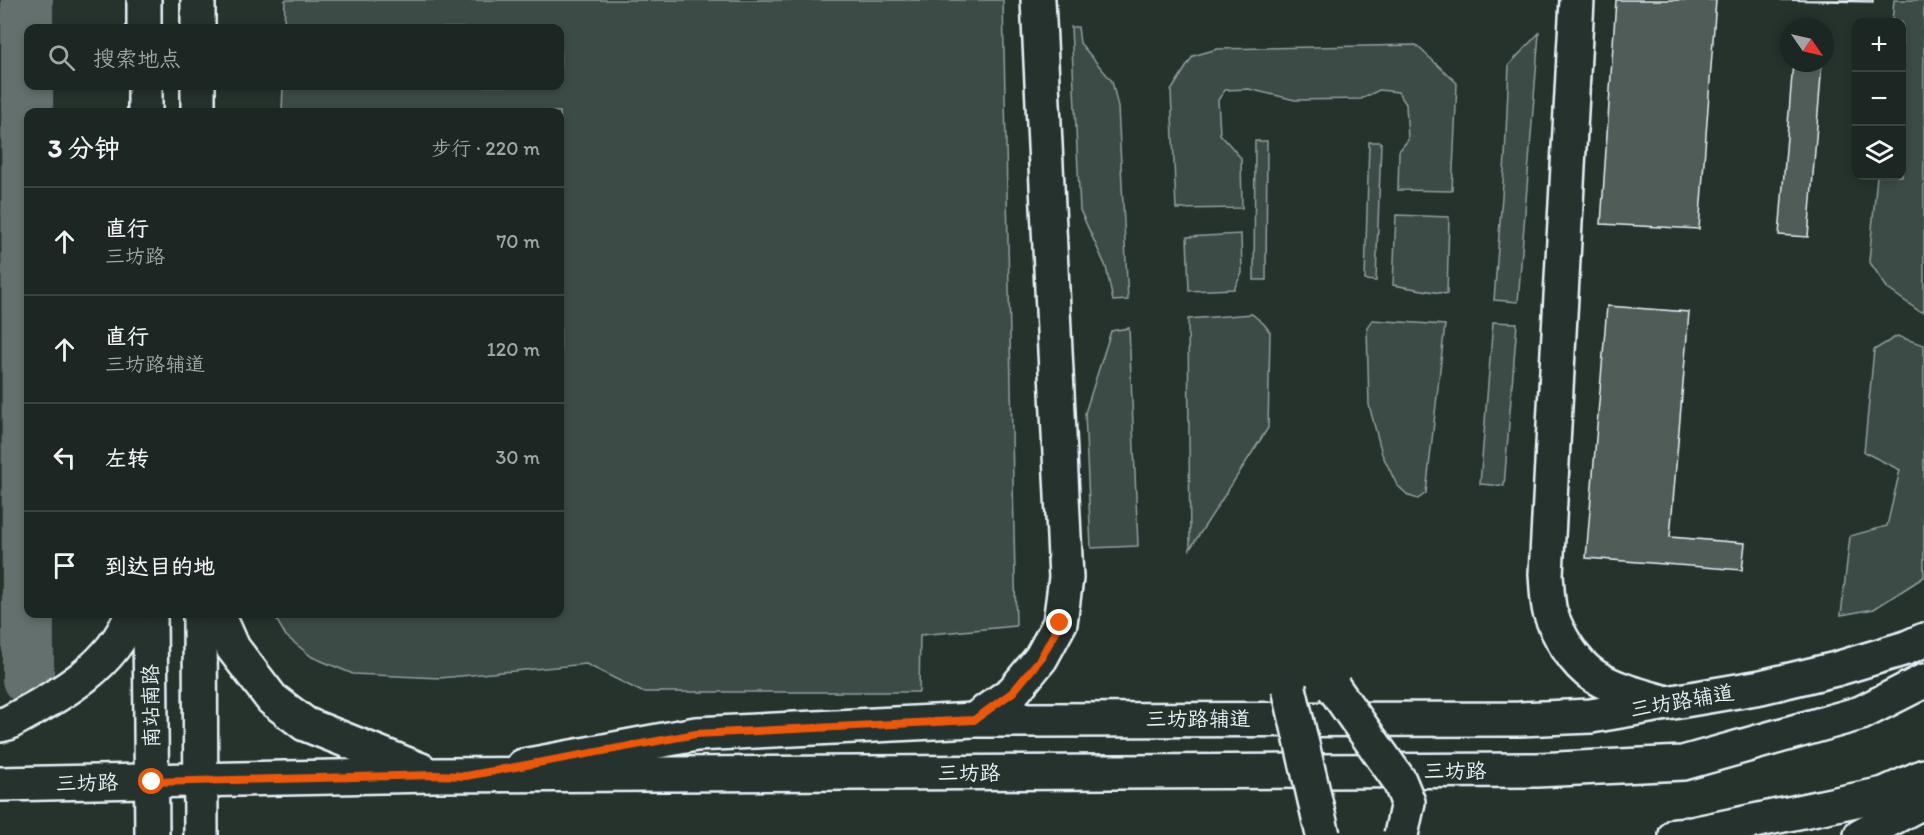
<!DOCTYPE html>
<html lang="zh">
<head>
<meta charset="utf-8">
<style>
	body { margin:0; font-family:Itim,"LXGW WenKai TC",sans-serif; background:#252e2a; color:#f1f3f6 }
	.controls { position:absolute; right:18px; top:18px; display:grid; overflow:hidden; border-radius:12px; box-shadow:0 3px 9px #0003 }
	.controls button { width:54px; height:54px; display:grid; place-items:center; padding:0; border:0; border-bottom:2px solid #3a4340; background:#1c2622; color:#f1f3f6; font:30px sans-serif }
	.compass { position:absolute; left:1780px; top:18px; width:54px; height:54px; border-radius:50%; background:#1c2622; box-shadow:0 3px 9px #0003; rotate:124deg }
	.stop { position:absolute; width:18px; height:18px; margin:-14px; border:4px solid #ea580c; border-radius:50%; background:#fff }
	.stop.end { background:#ea580c; border-color:#fff; box-shadow:0 2px 6px #0008 }
	.list { margin:0; padding:0; list-style:none }
	h2 { display:flex; justify-content:space-between; align-items:center; height:78px; margin:0; padding:0 24px; font-size:26px }
	h2 small { font-size:20px; font-weight:400; color:#a0a5a5 }
	.list li { display:grid; grid-template-columns:39px 1fr auto; gap:18px; align-items:center; box-sizing:border-box; height:108px; padding:0 24px; border-top:2px solid #3a4340 }
	.list b { display:block; font-size:22px; white-space:nowrap }
	.list p { margin:0; font-size:20px; white-space:nowrap; color:#a0a5a5 }
	.list em { font-size:20px; font-style:normal; color:#a0a5a5 }
	.icon { flex:none; width:33px; height:33px; fill:none; stroke:currentColor; stroke-width:2; stroke-linecap:round; stroke-linejoin:round }
	.map { position:relative; flex:none; width:1924px; height:835px; overflow:hidden }
	.search { position:absolute; background:#1c2622; box-shadow:0 3px 9px #0003; left:24px; top:24px; width:540px; height:66px; display:flex; align-items:center; gap:15px; box-sizing:border-box; padding:0 21px; border-radius:12px; color:#a0a5a5; font-size:22px }
	.panel { position:absolute; background:#1c2622; box-shadow:0 3px 9px #0003; left:24px; top:108px; width:540px; height:510px; border-radius:12px }
	.map>svg:first-child { display:block }
	.green { fill:#3e4b47; stroke:#939ea0; stroke-width:1.5 }
	.lines { fill:none; stroke-linecap:round; stroke-linejoin:round }
	.river { stroke:#636f6d; stroke-width:52 }
	.building { fill:#505c59; stroke:#e8f1f8; stroke-width:1.5 }
	.minor-casing { stroke:#e8f1f8; stroke-width:38 }
	.major-casing { stroke:#e8f1f8; stroke-width:38 }
	.minor { stroke:#26332d; stroke-width:33 }
	.major { stroke:#26332d; stroke-width:33 }
	.minor-bridge-casing { stroke:#e8f1f8; stroke-width:38; stroke-linecap:butt }
	.minor-bridge { stroke:#26332d; stroke-width:33 }
	.route { stroke:#ea580c; stroke-width:8 }
	.labels { text-anchor:middle; stroke-width:6; stroke-linejoin:round; paint-order:stroke }
	.street-label { font-size:21px; fill:#e8f1f8; stroke:#26332d }
</style>
</head>
<body>
<div class="map">
<svg width="1924" height="835" viewBox="0 0 1924 835">
	<rect width="100%" height="100%" fill="#26332d"/>
	<filter id="ink" filterUnits="userSpaceOnUse"><feTurbulence type="fractalNoise" baseFrequency=".0167" numOctaves="2"/><feDisplacementMap in="SourceGraphic" scale="12" xChannelSelector="R" yChannelSelector="G"/><feConvolveMatrix kernelMatrix="1 2 1 2 8 2 1 2 1" color-interpolation-filters="sRGB"/></filter>
	<g filter="url(#ink)">
		<g class="green">
			<polygon points="285,0 1003,0 1016,626 920,635 919,692 642,692 586,664 440,678 353,674 312,657 286,636 273,614 560,614 560,112 282,112 283,86 560,86 560,28 284,28"/>
			<polygon points="1894,0 1924,0 1924,312 1919,311 1888,289 1869,261 1877,176 1902,176 1902,22 1892,22"/>
			<polygon points="1071,27 1078,27 1080,43 1112,81 1118,107 1128,300 1113,301 1106,267 1080,210"/>
			<polygon points="1539,33 1518,302 1494,300 1505,157 1509,65"/>
			<polygon points="1416,45 1457,83 1452,191 1398,190 1399,151 1408,140 1406,104 1398,92 1379,90 1361,99 1295,100 1249,89 1225,90 1218,100 1220,134 1241,158 1242,208 1176,209 1171,91 1193,56 1217,49"/>
			<polygon points="1255,141 1267,141 1266,280 1254,280"/>
			<polygon points="1369,142 1381,142 1376,281 1365,280"/>
			<polygon points="1396,215 1449,217 1447,294 1393,285"/>
			<polygon points="1241,234 1242,273 1234,289 1189,291 1187,237"/>
			<polygon points="1252,314 1264,324 1270,332 1268,428 1190,549 1188,319"/>
			<polygon points="1372,320 1445,325 1426,493 1418,499 1409,496 1397,485 1382,454 1369,405 1367,327"/>
			<polygon points="1493,322 1517,323 1504,486 1480,484"/>
			<polygon points="1129,328 1138,546 1091,548 1085,413 1111,331"/>
			<polygon points="1897,336 1924,345 1924,577 1874,609 1841,615 1850,536 1887,526 1900,470 1864,452 1874,350"/>
		</g>
		<g class="lines">
			<polyline class="river" points="27,0 28,679"/>
		</g>
		<g class="building">
			<polygon points="1616,0 1716,0 1699,229 1601,224"/>
			<polygon points="1781,0 1873,0 1873,2"/>
			<polygon points="1793,63 1822,63 1808,237 1779,235"/>
			<polygon points="1607,306 1689,312 1670,537 1745,543 1742,570 1586,558"/>
		</g>
		<g class="lines">
			<g class="minor-casing">
				<g id="minor">
					<polyline points="144,0 144,28"/>
					<polyline points="198,0 198,28"/>
					<path d="M1577,0L1546,574C1547,586 1547,600 1550,612C1558,635 1574,663 1594,676C1614,689 1638,695 1660,701"/>
					<polyline points="145,86 145,112"/>
					<polyline points="198,86 198,112"/>
					<polyline points="150,614 152,835"/>
					<polyline points="200,614 201,835"/>
					<polyline points="974,720 1013,692 1041,658 1060,623 1066,578 1038,0"/>
					<polyline points="523,766 696,734 974,720 1519,719 1591,716 1761,687 1836,669 1906,648 1924,640"/>
					<polyline points="1861,835 1924,801"/>
				</g>
			</g>
			<g class="major-casing">
				<g id="major">
					<polyline points="218,614 233,648 272,699 305,724 421,770"/>
					<path d="M0,725L8,723C57,696 111,669 132,614"/>
					<polyline points="0,784 433,775 1537,770 1683,763 1861,713 1924,681"/>
					<polyline points="1676,835 1692,834 1884,794 1924,776"/>
				</g>
			</g>
			<use href="#minor" class="minor"/>
			<use href="#major" class="major"/>
			<g class="minor-bridge-casing">
				<g id="minor-bridge">
					<polyline points="1289,688 1323,835"/>
					<polyline points="1334,688 1399,780 1408,802 1401,835"/>
				</g>
			</g>
			<use href="#minor-bridge" class="minor-bridge"/>
		</g>
	</g>
	<g class="lines" filter="url(#ink)">
		<polyline class="route" points="152,782 434,775 466,776 696,734 974,720 1013,692 1041,658 1060,623"/>
	</g>
	<g class="labels">
		<g class="street-label">
			<text transform="translate(1682 701) rotate(-10)" y="7">三坊路辅道</text>
			<text transform="translate(151 706) rotate(-91)" y="7">南站南路</text>
			<text x="1198" y="726">三坊路辅道</text>
			<text x="1455" y="778">三坊路</text>
			<text x="969" y="780">三坊路</text>
			<text transform="translate(87 783) rotate(-1)" y="7">三坊路</text>
		</g>
	</g>
</svg>
<div class="controls">
<button>+</button>
<button>−</button>
<button><svg class="icon" aria-label="layers" viewBox="0 0 24 24"><path d="M12 4l9 5-9 5-9-5zM3 14l9 5 9-5"/></svg></button>
</div>
<svg class="compass" viewBox="-18 -18 36 36"><path d="M0-13l5 13h-10z" fill="#e53935"/><path d="M0 13l5-13h-10z" fill="#a0a5a5"/></svg>
<div class="stop" style="left:152px;top:782px"></div>
<div class="stop end" style="left:1060px;top:623px"></div>
<div class="search"><svg class="icon" aria-label="search" viewBox="0 0 24 24"><circle cx="10" cy="10" r="6"/><path d="M15 15l6 6"/></svg>搜索地点</div>
<section class="panel">
<h2>3 分钟<small>步行 · 220 m</small></h2>
<ul class="list">
<li><svg class="icon" aria-label="ahead" viewBox="0 0 24 24"><path d="M12 20V5M6 11l6-6 6 6"/></svg><div><b>直行</b><p>三坊路</p></div><em>70 m</em></li>
<li><svg class="icon" aria-label="ahead" viewBox="0 0 24 24"><path d="M12 20V5M6 11l6-6 6 6"/></svg><div><b>直行</b><p>三坊路辅道</p></div><em>120 m</em></li>
<li><svg class="icon" aria-label="left" viewBox="0 0 24 24"><path d="M17 20v-9H6M10 6l-5 5 5 5"/></svg><div><b>左转</b></div><em>30 m</em></li>
<li><svg class="icon" aria-label="arrive" viewBox="0 0 24 24"><path d="M6 21V4h12l-3 4 3 4H6"/></svg><div><b>到达目的地</b></div></li>
</ul>
</section>
</div>
</body>
</html>
